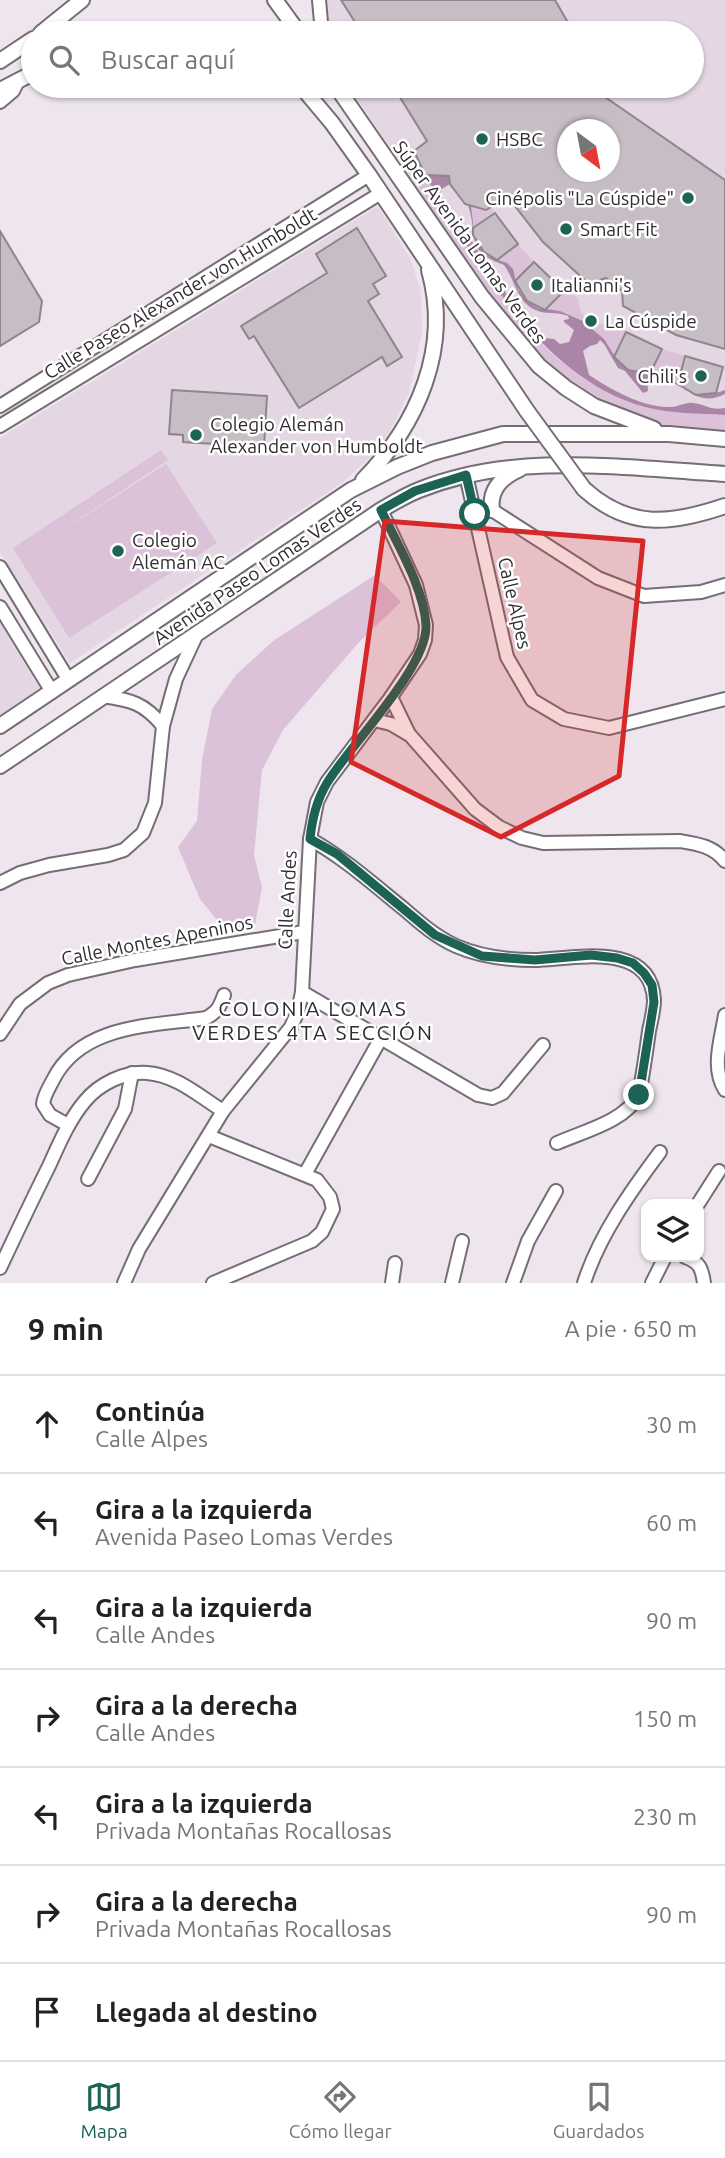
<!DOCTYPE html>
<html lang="es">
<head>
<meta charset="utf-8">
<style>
	body { margin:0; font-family:Ubuntu,sans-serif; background:#f6f6f6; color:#222 }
	.controls { position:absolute; right:21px; bottom:21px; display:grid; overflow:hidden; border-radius:14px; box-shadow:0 2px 5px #0004 }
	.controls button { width:63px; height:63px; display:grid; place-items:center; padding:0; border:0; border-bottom:2px solid #e0e0e0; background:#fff; color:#222; font:35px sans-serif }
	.compass { position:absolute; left:557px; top:119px; width:63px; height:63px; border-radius:50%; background:#fff; box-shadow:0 2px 5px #0004; rotate:148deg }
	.stop { position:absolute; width:21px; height:21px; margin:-16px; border:5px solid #1c6356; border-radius:50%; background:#fff }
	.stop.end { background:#1c6356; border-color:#fff; box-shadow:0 2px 7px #0008 }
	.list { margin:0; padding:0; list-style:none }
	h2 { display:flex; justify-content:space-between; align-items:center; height:91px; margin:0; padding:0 28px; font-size:30px }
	h2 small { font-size:23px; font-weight:400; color:#767676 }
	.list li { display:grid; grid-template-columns:46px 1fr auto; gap:21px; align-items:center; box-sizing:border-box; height:98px; padding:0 28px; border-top:2px solid #e0e0e0 }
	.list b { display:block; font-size:26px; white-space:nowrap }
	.list p { margin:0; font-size:23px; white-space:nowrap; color:#767676 }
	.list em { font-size:23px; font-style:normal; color:#767676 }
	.icon { flex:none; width:38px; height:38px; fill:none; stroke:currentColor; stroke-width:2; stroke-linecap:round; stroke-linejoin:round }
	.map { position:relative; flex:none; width:725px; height:1283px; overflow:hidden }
	.search { position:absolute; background:#fff; box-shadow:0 2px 5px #0004; left:21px; right:21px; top:21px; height:77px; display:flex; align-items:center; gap:18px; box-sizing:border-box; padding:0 24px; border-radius:38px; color:#767676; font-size:26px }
	.sheet { height:777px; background:#fff }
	nav { display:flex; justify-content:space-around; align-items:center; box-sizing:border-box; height:98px; border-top:2px solid #e0e0e0; background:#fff; font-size:19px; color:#767676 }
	nav a { display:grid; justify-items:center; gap:4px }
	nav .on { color:#1c6356 }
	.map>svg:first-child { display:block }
	.built { fill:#e4d6e3; fill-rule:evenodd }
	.green { fill:#dbc2d9 }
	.water { fill:#aa85a8 }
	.building { fill:#c6bdc5; stroke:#8e858d; stroke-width:2; fill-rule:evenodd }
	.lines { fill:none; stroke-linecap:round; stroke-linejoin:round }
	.minor-casing { stroke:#766e75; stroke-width:16 }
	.major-casing { stroke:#766e75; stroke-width:18 }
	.minor { stroke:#fff; stroke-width:12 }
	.major { stroke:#fff; stroke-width:14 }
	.major-bridge-casing { stroke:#766e75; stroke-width:18; stroke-linecap:butt }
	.major-bridge { stroke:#fff; stroke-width:14 }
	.route { stroke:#1c6356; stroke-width:9 }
	.marked { fill:#d62828; fill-opacity:0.2; stroke:#d62828; stroke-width:5; stroke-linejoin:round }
	.poi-dot { fill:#1c6356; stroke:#fff; stroke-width:2.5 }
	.labels { text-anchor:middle; stroke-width:5; stroke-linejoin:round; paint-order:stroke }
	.poi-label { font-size:19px; fill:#302d30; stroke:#fff; text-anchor:start }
	.street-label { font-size:19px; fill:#302d30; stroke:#fff }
	.neighbourhood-label { font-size:21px; letter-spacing:2px; fill:#302d30; stroke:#fff }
</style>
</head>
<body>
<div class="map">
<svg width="725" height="1283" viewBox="0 0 725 1283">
	<rect width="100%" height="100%" fill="#eee5ee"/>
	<g class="built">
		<path d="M326,0H725V432L604,403L567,381L430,212L404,167L348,86H692V33H327ZM568,130H610V172H568Z"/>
		<polygon points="378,206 410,258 421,291 422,333 409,393 389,433 370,457 343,482 70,663 0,552 0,438"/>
		<polygon points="0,622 40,689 0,716"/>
	</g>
	<g class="green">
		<path d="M414,151C436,198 465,241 495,283C513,309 532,337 557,358C580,378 615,399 645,407C671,414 698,413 725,415V432L671,431L640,420L604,403L544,363L487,295L430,212L407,157Z"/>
		<polygon points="471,206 478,208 491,206 495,213 473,228"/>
		<polygon points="518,244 534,262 515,281 516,277 502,261 497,260"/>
		<path d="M564,291L578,298C579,318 593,327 612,323L627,332L614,357C601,329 576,311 545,310Z"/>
		<polygon points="662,349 685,356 678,384 671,375 650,374"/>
		<polygon points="161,450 168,460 46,541 166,464 217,543 69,638 13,548"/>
		<polygon points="375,575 401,602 359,642 283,730 262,770 254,855 262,887 255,925 249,931 226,931 200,899 178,847 197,821 202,760 212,709 236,675 273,641"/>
	</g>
	<path class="water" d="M425,175L449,176L450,184L440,190C443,204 453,211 460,222C485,262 510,305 544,338L554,339L560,344L569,342L574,330L564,322V320L569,319L568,316C558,312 550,314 541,312C517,306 516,281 504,265C463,250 479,237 468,205L471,206L475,240L488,256L507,263L513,269L518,289L527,301L538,308L560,311L583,321L604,339L619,363L633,372L646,374L666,372C672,376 674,381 679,385C692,399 709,396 725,390V394C691,412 675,368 647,379L648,391L643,393L625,371L618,368L604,344L600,340L597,344L590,346L583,351L589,375C612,390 643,408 671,407C679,407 685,402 693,403C706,404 710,411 725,408V415C698,413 671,414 645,407C543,380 475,261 425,175Z"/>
	<g class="building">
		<polygon points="341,0 555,0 574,33 362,33"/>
		<path d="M393,86H589L725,180V349L676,335L623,306L622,291L606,278L589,284L543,242L508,197L486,210L465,204L450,184L449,176L425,175L414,151L427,141ZM568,130H610V172H568Z"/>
		<polygon points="495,213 518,244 497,260 484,252 473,235 473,228"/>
		<polygon points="357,228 386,276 373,284 379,294 368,301 402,357 387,366 382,357 299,408 254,336 249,339 241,326 327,273 316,254"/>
		<polygon points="0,231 42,301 39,322 0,346"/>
		<polygon points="534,262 564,291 545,310 527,301 515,281"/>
		<polygon points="626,332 662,349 650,374 628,370 614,357"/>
		<polygon points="685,356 723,367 716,393 696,395 678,384"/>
		<polygon points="172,390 267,396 264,447 183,442 183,435 169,434"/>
	</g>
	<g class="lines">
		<g class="minor-casing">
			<g id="minor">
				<polyline points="319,0 322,33"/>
				<polyline points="0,102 13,91 18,81"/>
				<polyline points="0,406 369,175"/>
				<polyline points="0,426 381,193"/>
				<polyline points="466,475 507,657 532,700 564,719 609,728 725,699"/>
				<polyline points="475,514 492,510 598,578 644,596 701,592 725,585"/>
				<polyline points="0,567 68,679"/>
				<polyline points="0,607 51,690"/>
				<path d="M103,696C131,700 144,703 163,726"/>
				<path d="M391,697L409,734L475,809L499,827L522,838L543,843L680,841C698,844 713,846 725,861"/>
				<polyline points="374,720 391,724 408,734"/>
				<path d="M310,839C344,858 373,884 404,909C420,923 436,937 456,946C481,957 507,960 534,960C573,959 651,940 654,1000C654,1010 651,1021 649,1031C646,1053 643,1074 639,1095C624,1122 584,1131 557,1143"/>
				<polyline points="0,883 20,873 49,865 108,855 124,850 143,833 155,803 163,726 176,679 196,636"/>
				<polyline points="302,992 478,1095 492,1098 503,1093 543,1045"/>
				<path d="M725,1015C721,1040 711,1068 725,1090"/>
				<polyline points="0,1034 20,1004 48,983 68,975 135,960 304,932"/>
				<path d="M68,1125L50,1115L43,1104C44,1095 49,1088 53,1080C81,1024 152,1026 206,1018C217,1012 220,1007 224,995"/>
				<polyline points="209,1136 317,1180 330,1197 333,1209 322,1232 312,1241 213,1283"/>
				<polyline points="305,1174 381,1038"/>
				<polyline points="88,1179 125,1109 132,1073"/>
				<polyline points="698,1204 719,1171"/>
				<path d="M685,1257C700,1262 702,1269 704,1283"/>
				<path d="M0,1268C16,1234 32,1200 49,1166C59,1144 69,1120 85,1101C99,1084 125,1071 147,1073C176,1075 199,1096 223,1111"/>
				<polyline points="124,1283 139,1249 223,1111 291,1027 298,1011 302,992 310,839 317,802 327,782 391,697 420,654 425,640 426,625 416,585 381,510"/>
				<polyline points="392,1283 395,1263"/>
				<polyline points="452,1283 462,1241"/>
				<polyline points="513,1283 528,1241 556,1191"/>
				<path d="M584,1283C599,1236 630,1192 660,1152"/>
				<polyline points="652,1283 665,1257"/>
			</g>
		</g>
		<g class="major-casing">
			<g id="major">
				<polyline points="275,0 299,33"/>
				<polyline points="41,33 82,0"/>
				<polyline points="134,33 151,31 189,33"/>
				<polyline points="0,61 33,39"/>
				<polyline points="301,86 332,123 369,175 527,411"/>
				<polyline points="336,86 482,297 539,366 566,388 594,406 654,429"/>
				<polyline points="0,90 33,73"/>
				<path d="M363,480C418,424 451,348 429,270"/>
				<path d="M584,489C629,530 672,524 725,506"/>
				<path d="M492,510C489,489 502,477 520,469"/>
				<polyline points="0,726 351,490 397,467 432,453 503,434 669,434 725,439"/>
				<path d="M0,766L381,510C393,503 406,495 419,490C515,451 624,468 725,474"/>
			</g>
		</g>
		<use href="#minor" class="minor"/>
		<use href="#major" class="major"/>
		<g class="major-bridge-casing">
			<polyline id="major-bridge" points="527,411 584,489"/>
		</g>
		<use href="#major-bridge" class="major-bridge"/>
	</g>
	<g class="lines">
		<path class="route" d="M475,514L466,475L415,491L381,510C397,544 424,588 426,625C428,667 350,745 327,783C316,801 312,819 310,839L337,854L435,935L482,956L535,960L591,955L617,958L633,963L644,973L652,985L654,1002L639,1095"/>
	</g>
	<path class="marked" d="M385,521L643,541L619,776L501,837L351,762Z"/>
	<g class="poi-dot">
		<circle cx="482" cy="139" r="7"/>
		<circle cx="688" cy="198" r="7"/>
		<circle cx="566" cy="229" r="7"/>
		<circle cx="537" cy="285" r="7"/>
		<circle cx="591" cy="321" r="7"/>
		<circle cx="701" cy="376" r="7"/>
		<circle cx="196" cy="435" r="7"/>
		<circle cx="118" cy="551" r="7"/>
	</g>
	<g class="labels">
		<g class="poi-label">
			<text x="496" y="146">HSBC</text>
			<text x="674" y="205" text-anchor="end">Cinépolis "La Cúspide"</text>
			<text x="580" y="236">Smart Fit</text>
			<text x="551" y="292">Italianni's</text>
			<text x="605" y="328">La Cúspide</text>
			<text x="687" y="383" text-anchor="end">Chili's</text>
			<text x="210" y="431">Colegio Alemán<tspan x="210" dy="22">Alexander von Humboldt</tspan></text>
			<text x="132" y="547">Colegio<tspan x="132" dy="22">Alemán AC</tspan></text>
		</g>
		<g class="street-label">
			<text transform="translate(470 242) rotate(54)" y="7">Súper Avenida Lomas Verdes</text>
			<text transform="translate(180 293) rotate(-31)" y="7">Calle Paseo Alexander von Humboldt</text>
			<text transform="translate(257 571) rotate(-34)" y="7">Avenida Paseo Lomas Verdes</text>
			<text transform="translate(515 603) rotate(77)" y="7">Calle Alpes</text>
			<text transform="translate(287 900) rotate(-87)" y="7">Calle Andes</text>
			<text transform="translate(157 940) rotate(-11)" y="7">Calle Montes Apeninos</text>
		</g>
		<g class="neighbourhood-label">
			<text x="313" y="1016">COLONIA LOMAS<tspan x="313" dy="24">VERDES 4TA SECCIÓN</tspan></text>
		</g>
	</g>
</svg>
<div class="controls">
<button><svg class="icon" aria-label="layers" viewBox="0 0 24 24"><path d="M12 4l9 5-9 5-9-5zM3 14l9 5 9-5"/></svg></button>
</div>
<svg class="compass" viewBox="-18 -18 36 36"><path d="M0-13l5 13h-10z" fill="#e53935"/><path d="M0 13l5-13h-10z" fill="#767676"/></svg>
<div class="stop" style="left:475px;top:514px"></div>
<div class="stop end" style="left:639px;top:1095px"></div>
<div class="search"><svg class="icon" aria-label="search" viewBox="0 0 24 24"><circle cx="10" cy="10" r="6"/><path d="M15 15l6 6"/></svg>Buscar aquí</div>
</div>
<section class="sheet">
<h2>9 min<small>A pie · 650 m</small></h2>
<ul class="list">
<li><svg class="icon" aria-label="ahead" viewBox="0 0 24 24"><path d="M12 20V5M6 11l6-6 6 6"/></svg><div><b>Continúa</b><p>Calle Alpes</p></div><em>30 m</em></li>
<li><svg class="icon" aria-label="left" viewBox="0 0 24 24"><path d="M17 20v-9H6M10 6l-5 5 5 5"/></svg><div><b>Gira a la izquierda</b><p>Avenida Paseo Lomas Verdes</p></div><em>60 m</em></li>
<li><svg class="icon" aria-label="left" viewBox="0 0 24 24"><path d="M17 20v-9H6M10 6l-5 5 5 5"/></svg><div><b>Gira a la izquierda</b><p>Calle Andes</p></div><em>90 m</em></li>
<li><svg class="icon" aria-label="right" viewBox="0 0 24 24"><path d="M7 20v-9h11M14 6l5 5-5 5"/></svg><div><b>Gira a la derecha</b><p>Calle Andes</p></div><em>150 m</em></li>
<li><svg class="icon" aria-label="left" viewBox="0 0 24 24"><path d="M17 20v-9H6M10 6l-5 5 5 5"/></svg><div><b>Gira a la izquierda</b><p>Privada Montañas Rocallosas</p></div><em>230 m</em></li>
<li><svg class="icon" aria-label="right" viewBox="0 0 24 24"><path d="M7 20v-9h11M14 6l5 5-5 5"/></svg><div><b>Gira a la derecha</b><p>Privada Montañas Rocallosas</p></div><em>90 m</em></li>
<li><svg class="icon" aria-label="arrive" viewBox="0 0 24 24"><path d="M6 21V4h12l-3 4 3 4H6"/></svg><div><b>Llegada al destino</b></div></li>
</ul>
</section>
<nav>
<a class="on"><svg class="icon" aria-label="map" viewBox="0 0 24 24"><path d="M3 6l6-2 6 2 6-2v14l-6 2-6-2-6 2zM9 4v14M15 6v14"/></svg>Mapa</a>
<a><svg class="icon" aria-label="directions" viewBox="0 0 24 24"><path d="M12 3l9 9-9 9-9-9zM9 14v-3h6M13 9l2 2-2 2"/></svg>Cómo llegar</a>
<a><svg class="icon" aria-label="saved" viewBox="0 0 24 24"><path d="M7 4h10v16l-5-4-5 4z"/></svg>Guardados</a>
</nav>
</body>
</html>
